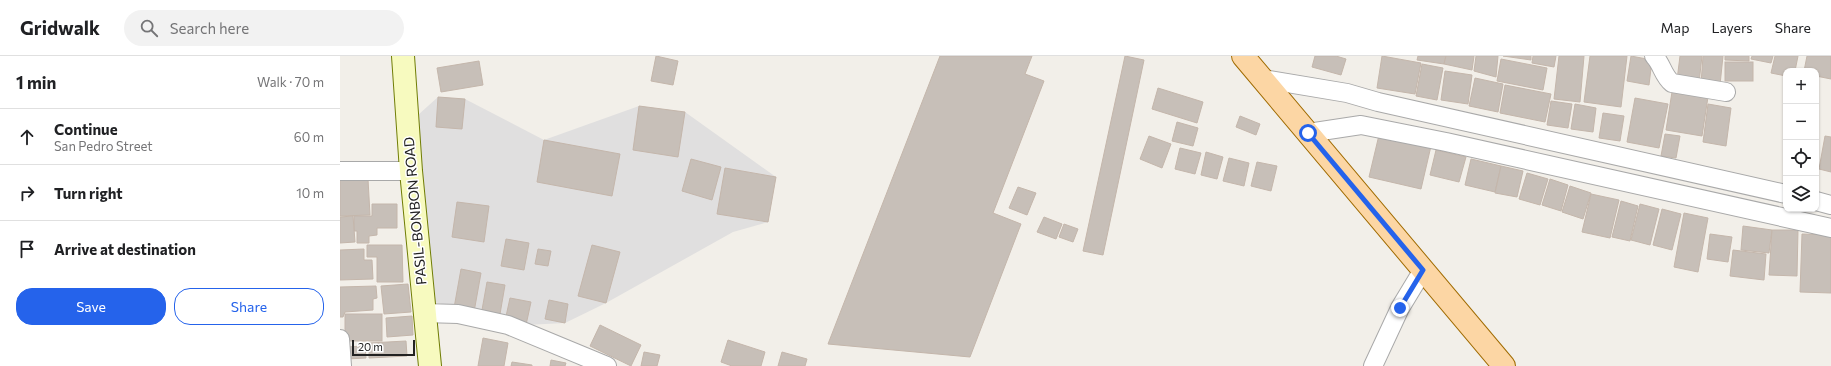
<!DOCTYPE html>
<html lang="en">
<head>
<meta charset="utf-8">
<style>
	body { margin:0; font-family:Commissioner,sans-serif; background:#f2f2f2; color:#202124 }
	.controls { position:absolute; right:12px; top:12px; display:grid; overflow:hidden; border-radius:8px; box-shadow:0 1px 3px #0004 }
	.controls button { width:36px; height:36px; display:grid; place-items:center; padding:0; border:0; border-bottom:1px solid #e0e0e0; background:#fff; color:#202124; font:20px sans-serif }
	.scale { position:absolute; left:12px; bottom:10px; width:63px; box-sizing:border-box; padding-left:4px; border:2px solid #222; border-top:0; font-size:11px; line-height:14px; white-space:nowrap; color:#222; -webkit-text-stroke:3px #fff; paint-order:stroke }
	.stop { position:absolute; width:12px; height:12px; margin:-9px; border:3px solid #2563eb; border-radius:50%; background:#fff }
	.stop.end { background:#2563eb; border-color:#fff; box-shadow:0 1px 4px #0008 }
	.list { margin:0; padding:0; list-style:none }
	h2 { display:flex; justify-content:space-between; align-items:center; height:52px; margin:0; padding:0 16px; font-size:17px }
	h2 small { font-size:13px; font-weight:400; color:#757577 }
	.list li { display:grid; grid-template-columns:26px 1fr auto; gap:12px; align-items:center; box-sizing:border-box; height:56px; padding:0 16px; border-top:1px solid #e0e0e0 }
	.list b { display:block; font-size:15px; white-space:nowrap }
	.list p { margin:0; font-size:13px; white-space:nowrap; color:#757577 }
	.list em { font-size:13px; font-style:normal; color:#757577 }
	.actions { display:flex; gap:8px; padding:12px 16px }
	.actions a { flex:1; padding:9px 0; border:1px solid #2563eb; border-radius:16px; text-align:center; font-size:14px; color:#2563eb }
	.actions .main { background:#2563eb; color:#fff }
	.icon { flex:none; width:22px; height:22px; fill:none; stroke:currentColor; stroke-width:2; stroke-linecap:round; stroke-linejoin:round }
	.map { position:relative; flex:none; width:1491px; height:310px; overflow:hidden }
	header { display:flex; align-items:center; gap:24px; box-sizing:border-box; height:56px; padding:0 20px; background:#fff; border-bottom:1px solid #e0e0e0 }
	header strong { font-size:19px }
	nav { display:flex; gap:22px; margin-inline-start:auto; font-size:14px }
	.search { width:280px; height:36px; background:#f2f2f2; display:flex; align-items:center; gap:10px; box-sizing:border-box; padding:0 14px; border-radius:22px; color:#757577; font-size:15px }
	main { display:flex }
	aside { flex:1; background:#fff }
	.map>svg:first-child { display:block }
	.residential { fill:#e0dfdf }
	.building { fill:#c7bfb8; stroke:#c4b6ab }
	.lines { fill:none; stroke-linecap:round; stroke-linejoin:round }
	.street-casing { stroke:#a9a9a9; stroke-width:20 }
	.secondary-casing { stroke:#707d05; stroke-width:24 }
	.primary-casing { stroke:#a06b00; stroke-width:24 }
	.street { stroke:#fff; stroke-width:18 }
	.secondary { stroke:#f7fabf; stroke-width:22 }
	.primary { stroke:#fcd6a4; stroke-width:22 }
	.route { stroke:#2563eb; stroke-width:5 }
	.labels { text-anchor:middle; stroke-width:3; stroke-linejoin:round; paint-order:stroke }
	.street-label { font-size:14px; fill:#222; stroke:#fff }
</style>
</head>
<body>
<header>
<strong>Gridwalk</strong>
<div class="search"><svg class="icon" aria-label="search" viewBox="0 0 24 24"><circle cx="10" cy="10" r="6"/><path d="M15 15l6 6"/></svg>Search here</div>
<nav><a>Map</a><a>Layers</a><a>Share</a></nav>
</header>
<main>
<aside>
<h2>1 min<small>Walk · 70 m</small></h2>
<ul class="list">
<li><svg class="icon" aria-label="ahead" viewBox="0 0 24 24"><path d="M12 20V5M6 11l6-6 6 6"/></svg><div><b>Continue</b><p>San Pedro Street</p></div><em>60 m</em></li>
<li><svg class="icon" aria-label="right" viewBox="0 0 24 24"><path d="M7 20v-9h11M14 6l5 5-5 5"/></svg><div><b>Turn right</b></div><em>10 m</em></li>
<li><svg class="icon" aria-label="arrive" viewBox="0 0 24 24"><path d="M6 21V4h12l-3 4 3 4H6"/></svg><div><b>Arrive at destination</b></div></li>
</ul>
<div class="actions"><a class="main">Save</a><a>Share</a></div>
</aside>
<div class="map">
<svg width="1491" height="310" viewBox="0 0 1491 310">
	<rect width="100%" height="100%" fill="#f2efe9"/>
	<polygon class="residential" points="98,41 125,43 204,84 299,50 345,56 436,121 428,166 393,176 266,247 225,267 186,269 160,258 134,255 94,246 83,134 78,59"/>
	<g class="building">
		<polygon points="316,0 338,5 333,29 311,25"/>
		<polygon points="600,0 692,0 685,18 704,25 653,157 681,168 630,301 488,288"/>
		<polygon points="785,0 804,4 763,199 743,195"/>
		<polygon points="975,0 996,0 1006,3 1001,19 972,11"/>
		<polygon points="1042,0 1081,7 1075,38 1037,32"/>
		<polygon points="1078,0 1106,0 1104,8 1077,4"/>
		<polygon points="1106,0 1134,0 1132,14 1104,8"/>
		<polygon points="1136,0 1158,0 1156,21 1134,15"/>
		<polygon points="1163,0 1191,0 1191,4"/>
		<polygon points="1193,0 1216,0 1214,11 1192,7"/>
		<polygon points="1219,0 1244,0 1240,46 1214,43"/>
		<polygon points="1250,0 1287,0 1281,51 1244,46"/>
		<polygon points="1291,0 1312,4 1309,29 1287,25"/>
		<polygon points="1340,0 1362,0 1359,27 1337,24"/>
		<polygon points="1363,0 1383,0 1380,29 1361,28"/>
		<polygon points="1385,0 1409,0 1409,5 1385,4"/>
		<polygon points="1412,0 1433,0 1431,7 1411,3"/>
		<polygon points="1435,0 1458,0 1455,15 1446,15 1446,20 1431,17"/>
		<polygon points="1467,0 1491,0 1491,23 1476,20 1476,15 1464,15"/>
		<polygon points="1161,3 1207,12 1203,34 1157,25"/>
		<polygon points="139,5 143,29 101,36 97,12"/>
		<rect x="1385" y="6" width="28" height="19"/>
		<polygon points="1082,8 1103,12 1097,44 1076,40"/>
		<polygon points="1105,15 1132,19 1128,48 1101,44"/>
		<polygon points="1135,22 1163,28 1158,56 1129,50"/>
		<polygon points="1165,29 1211,38 1205,66 1160,57"/>
		<polygon points="818,32 863,46 857,67 812,53"/>
		<polygon points="1332,36 1368,41 1362,80 1326,74"/>
		<polygon points="98,41 125,43 122,73 96,71"/>
		<polygon points="1295,42 1328,48 1319,92 1287,86"/>
		<polygon points="1211,45 1232,48 1228,72 1207,69"/>
		<polygon points="1235,48 1256,52 1253,76 1231,73"/>
		<polygon points="1368,48 1391,52 1386,90 1363,86"/>
		<polygon points="299,50 345,56 338,101 293,94"/>
		<polygon points="1263,57 1284,60 1280,85 1259,82"/>
		<polygon points="900,60 920,68 916,79 896,71"/>
		<polygon points="837,66 858,72 853,90 832,85"/>
		<polygon points="1325,78 1340,80 1336,102 1321,100"/>
		<polygon points="1039,79 1091,90 1081,133 1029,121"/>
		<polygon points="809,80 831,88 822,112 800,103"/>
		<polygon points="1485,80 1491,81 1491,116 1479,113"/>
		<polygon points="204,84 280,98 272,140 197,126"/>
		<polygon points="840,92 861,97 855,118 835,113"/>
		<polygon points="1096,94 1126,101 1119,126 1090,119"/>
		<polygon points="866,96 883,101 877,123 861,119"/>
		<polygon points="889,102 909,107 904,130 883,125"/>
		<polygon points="351,103 381,111 372,144 342,135"/>
		<polygon points="1131,103 1161,110 1155,136 1125,129"/>
		<polygon points="917,106 937,110 931,135 911,130"/>
		<polygon points="1161,110 1183,115 1177,141 1155,137"/>
		<polygon points="385,112 436,121 428,166 377,158"/>
		<polygon points="1187,117 1208,123 1200,149 1179,143"/>
		<polygon points="28,123 30,159 0,160 0,124"/>
		<polygon points="1210,123 1228,129 1221,155 1202,149"/>
		<polygon points="1230,130 1251,137 1243,163 1222,156"/>
		<polygon points="678,131 696,137 687,159 669,152"/>
		<polygon points="1251,138 1279,144 1270,182 1242,176"/>
		<polygon points="1281,145 1298,150 1290,185 1272,181"/>
		<polygon points="117,146 149,150 144,186 112,181"/>
		<polygon points="32,148 57,148 57,172 37,172 37,179 29,180 29,187 17,187 17,175 14,175 14,160 32,160"/>
		<polygon points="1300,148 1319,153 1310,189 1291,184"/>
		<polygon points="1322,153 1341,158 1332,194 1313,189"/>
		<polygon points="1344,157 1368,162 1358,216 1334,211"/>
		<polygon points="13,160 15,186 0,187 0,161"/>
		<polygon points="704,161 722,168 716,183 697,176"/>
		<polygon points="724,168 738,173 733,186 719,181"/>
		<polygon points="1403,170 1432,174 1429,197 1401,194"/>
		<polygon points="1432,174 1458,174 1457,220 1429,219"/>
		<polygon points="1370,178 1392,181 1388,206 1367,203"/>
		<polygon points="1462,178 1491,179 1491,237 1460,236"/>
		<polygon points="166,183 189,187 184,214 161,210"/>
		<polygon points="27,189 62,189 63,226 37,226 37,201 27,201"/>
		<polygon points="252,189 280,196 266,247 238,240"/>
		<polygon points="24,193 24,204 32,204 33,223 0,224 0,194"/>
		<polygon points="198,193 211,195 208,210 195,208"/>
		<polygon points="1393,194 1426,198 1424,224 1390,220"/>
		<polygon points="121,213 141,217 134,256 114,252"/>
		<polygon points="147,226 165,229 160,258 142,254"/>
		<polygon points="68,228 71,256 44,258 41,230"/>
		<polygon points="36,230 37,242 33,243 33,254 5,256 3,261 0,261 0,231"/>
		<polygon points="170,242 191,246 186,269 165,265"/>
		<polygon points="209,244 228,248 225,267 205,263"/>
		<rect x="5" y="258" width="37" height="27"/>
		<polygon points="72,260 73,279 47,281 46,262"/>
		<polygon points="260,269 301,289 291,310 250,290"/>
		<polygon points="143,282 168,287 164,310 138,310"/>
		<polygon points="388,284 425,296 421,310 392,310 381,306"/>
		<polygon points="66,285 67,300 29,302 29,287"/>
		<polygon points="25,290 26,302 6,303 5,291"/>
		<polygon points="304,296 320,299 317,310 301,310"/>
		<polygon points="442,296 467,303 465,310 438,310"/>
		<polygon points="211,304 226,307 225,310 210,310"/>
		<polygon points="172,306 192,309 192,310 171,310"/>
	</g>
	<g class="lines">
		<g class="street-casing">
			<g id="street">
				<path d="M1314,0C1322,8 1323,20 1332,27L1386,36"/>
				<polyline points="923,23 1007,37 1038,46 1446,138"/>
				<polyline points="968,77 1021,69 1106,86 1491,172"/>
				<polyline points="0,115 71,115"/>
				<polyline points="1476,145 1491,149"/>
				<polyline points="84,257 118,258 168,269 267,310"/>
				<polyline points="0,283 2,310"/>
				<polyline points="1033,310 1060,252 1083,214"/>
			</g>
		</g>
		<g class="secondary-casing">
			<polyline id="secondary" points="63,0 71,115 90,310"/>
		</g>
		<g class="primary-casing">
			<polyline id="primary" points="903,0 1164,310"/>
		</g>
		<use href="#street" class="street"/>
		<use href="#secondary" class="secondary"/>
		<use href="#primary" class="primary"/>
	</g>
	<g class="lines">
		<polyline class="route" points="968,77 1083,214 1060,252"/>
	</g>
	<g class="labels">
		<g class="street-label">
			<text transform="translate(75 155) rotate(-95)" y="5">PASIL-BONBON ROAD</text>
		</g>
	</g>
</svg>
<div class="controls">
<button>+</button>
<button>−</button>
<button><svg class="icon" aria-label="locate" viewBox="0 0 24 24"><circle cx="12" cy="12" r="6"/><path d="M12 2v4M12 18v4M2 12h4M18 12h4"/></svg></button>
<button><svg class="icon" aria-label="layers" viewBox="0 0 24 24"><path d="M12 4l9 5-9 5-9-5zM3 14l9 5 9-5"/></svg></button>
</div>
<div class="scale">20 m</div>
<div class="stop" style="left:968px;top:77px"></div>
<div class="stop end" style="left:1060px;top:252px"></div>
</div>
</main>
</body>
</html>
